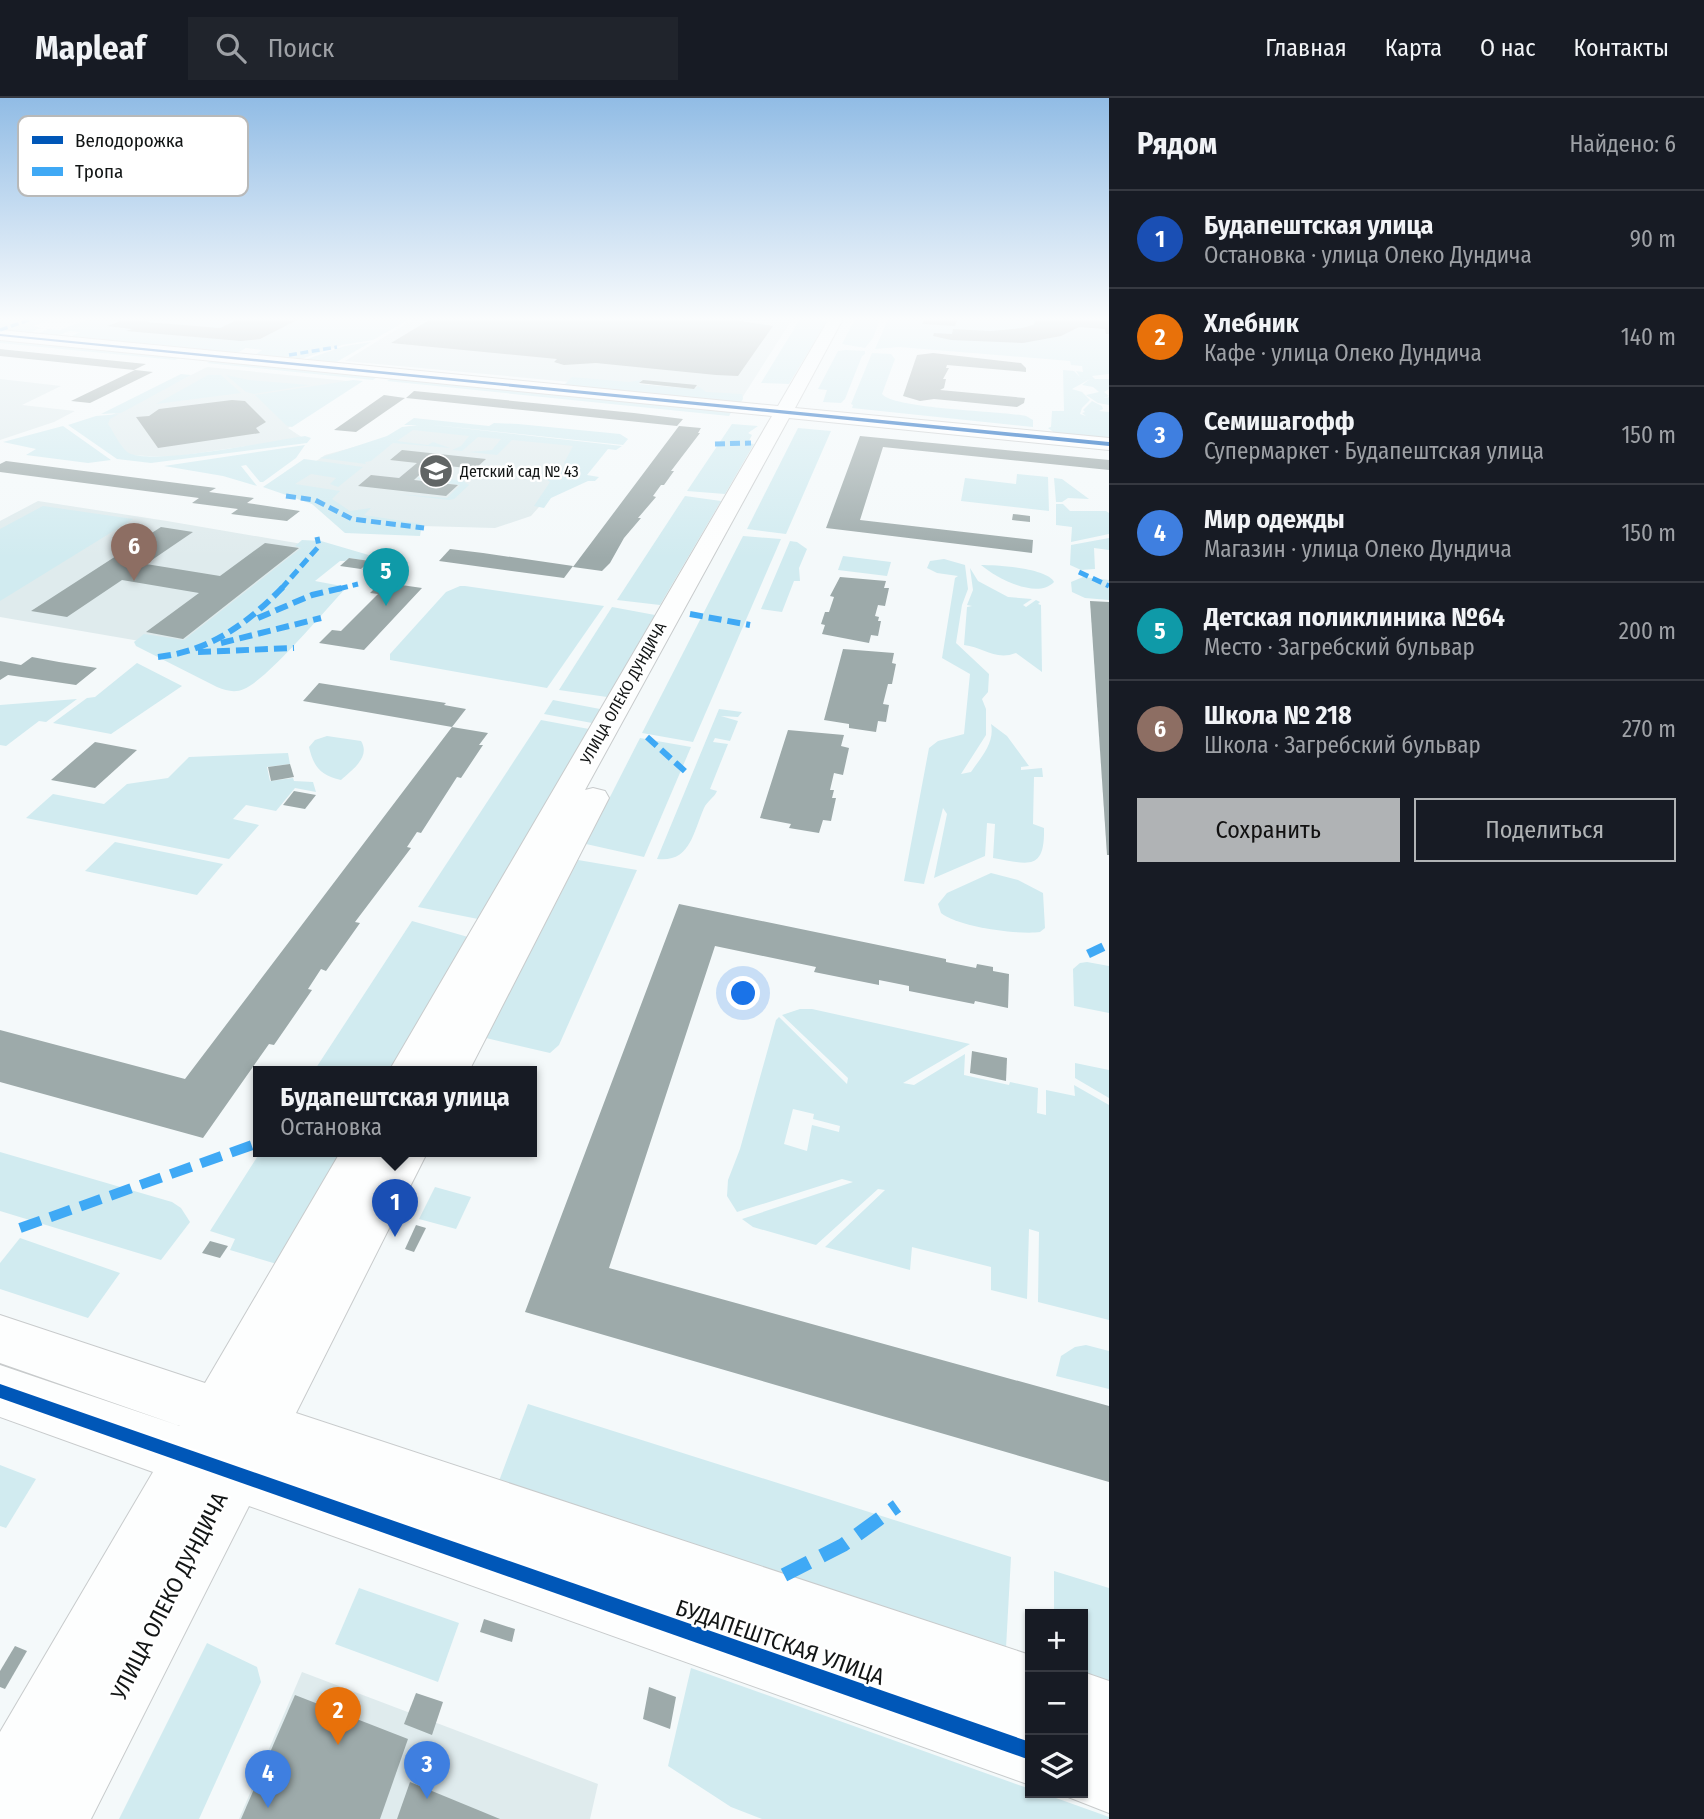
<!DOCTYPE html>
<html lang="ru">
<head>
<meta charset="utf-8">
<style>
	body { margin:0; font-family:"Fira Sans Condensed",sans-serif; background:#20242c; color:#f1f3f6 }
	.controls { position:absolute; right:21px; bottom:21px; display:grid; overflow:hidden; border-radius:0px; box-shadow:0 2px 5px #0004 }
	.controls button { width:63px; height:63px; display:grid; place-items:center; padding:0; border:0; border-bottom:2px solid #363941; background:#171b24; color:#f1f3f6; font:35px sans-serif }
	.you { position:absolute; left:744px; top:896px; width:24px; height:24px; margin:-18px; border:5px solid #fff; border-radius:50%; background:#1a73e8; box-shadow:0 0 0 10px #1a73e833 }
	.badge { display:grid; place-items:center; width:46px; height:46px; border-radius:50%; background:#b0b3b5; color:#fff; font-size:23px; font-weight:700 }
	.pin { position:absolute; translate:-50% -58px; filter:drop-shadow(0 2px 4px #0008) }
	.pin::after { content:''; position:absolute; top:37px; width:24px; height:21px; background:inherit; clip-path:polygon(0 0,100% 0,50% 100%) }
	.popup { position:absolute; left:253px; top:968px; width:284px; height:91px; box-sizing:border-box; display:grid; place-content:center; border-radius:0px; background:#171b24; filter:drop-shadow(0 2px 5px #0005); font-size:23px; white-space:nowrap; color:#9ea1a6 }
	.popup b { font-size:26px; color:#f1f3f6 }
	.popup::after { content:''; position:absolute; left:50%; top:100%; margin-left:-14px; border:14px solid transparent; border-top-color:#171b24 }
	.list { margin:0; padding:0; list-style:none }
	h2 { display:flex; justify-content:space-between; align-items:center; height:91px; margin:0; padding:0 28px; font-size:30px }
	h2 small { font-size:23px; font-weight:400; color:#9ea1a6 }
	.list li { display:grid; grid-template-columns:46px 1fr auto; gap:21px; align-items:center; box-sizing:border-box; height:98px; padding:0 28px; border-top:2px solid #363941 }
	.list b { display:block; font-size:26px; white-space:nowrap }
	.list p { margin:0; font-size:23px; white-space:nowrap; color:#9ea1a6 }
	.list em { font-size:23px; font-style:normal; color:#9ea1a6 }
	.actions { display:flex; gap:14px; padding:21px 28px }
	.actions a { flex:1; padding:16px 0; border:2px solid #b0b3b5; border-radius:0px; text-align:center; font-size:24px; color:#b0b3b5 }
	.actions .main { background:#b0b3b5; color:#111 }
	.icon { flex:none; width:38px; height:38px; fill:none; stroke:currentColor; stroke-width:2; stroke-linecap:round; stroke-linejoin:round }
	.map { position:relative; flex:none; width:1109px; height:1721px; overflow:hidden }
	header { display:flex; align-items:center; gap:42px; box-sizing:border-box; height:98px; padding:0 35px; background:#171b24; border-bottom:2px solid #363941 }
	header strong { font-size:33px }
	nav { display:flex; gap:38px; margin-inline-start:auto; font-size:24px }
	.search { width:490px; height:63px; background:#20242c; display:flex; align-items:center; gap:18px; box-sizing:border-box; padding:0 24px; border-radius:0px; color:#9ea1a6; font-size:26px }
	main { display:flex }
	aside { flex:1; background:#171b24 }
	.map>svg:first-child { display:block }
	.built { fill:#dfebed }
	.green { fill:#d1ebf0; fill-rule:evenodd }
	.building { fill:#9daaaa }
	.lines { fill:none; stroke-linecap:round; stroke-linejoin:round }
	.minor-casing { stroke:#c8cbcc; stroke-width:2 }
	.minor { fill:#fdfefe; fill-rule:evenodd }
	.quiet-far5 { stroke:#3fa9f5; stroke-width:3.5; stroke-dasharray:8 3.5; stroke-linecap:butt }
	.quiet-far4 { stroke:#3fa9f5; stroke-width:5; stroke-dasharray:10 5; stroke-linecap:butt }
	.quiet-far3 { stroke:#3fa9f5; stroke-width:6; stroke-dasharray:13 6; stroke-linecap:butt }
	.quiet-far2 { stroke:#3fa9f5; stroke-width:9; stroke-dasharray:17 9; stroke-linecap:butt }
	.quiet-far1 { stroke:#3fa9f5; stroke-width:10; stroke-dasharray:22 10; stroke-linecap:butt }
	.quiet { stroke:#3fa9f5; stroke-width:14; stroke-dasharray:28 14; stroke-linecap:butt }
	.cycleway-casing { stroke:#fff; stroke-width:5 }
	.cycleway { fill:#0057b8; fill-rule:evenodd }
	.labels { text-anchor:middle; stroke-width:5; stroke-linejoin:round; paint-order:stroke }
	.far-poi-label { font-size:16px; fill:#121515; stroke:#fff; text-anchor:start }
	.far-street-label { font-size:16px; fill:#121515; stroke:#fff }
	.near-street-label { font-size:23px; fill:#121515; stroke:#fff }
	.key { fill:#fff; stroke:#b8b9b9; stroke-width:2 }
	.key-label { font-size:19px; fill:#121515 }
</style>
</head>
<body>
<header>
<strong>Mapleaf</strong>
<div class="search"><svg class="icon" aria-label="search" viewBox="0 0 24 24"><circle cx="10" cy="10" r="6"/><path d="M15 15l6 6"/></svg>Поиск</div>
<nav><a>Главная</a><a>Карта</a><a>О нас</a><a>Контакты</a></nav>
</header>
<main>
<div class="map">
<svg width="1109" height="1721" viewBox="0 0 1109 1721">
	<rect width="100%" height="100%" fill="#f4f9fa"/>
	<g class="built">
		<polygon points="417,219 797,219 791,223 742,300 691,296 693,291 640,285 635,290 345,263"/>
		<polygon points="207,269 358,284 288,330 303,340 171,359 125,357 102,322"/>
		<polygon points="0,281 61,288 22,307 75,313 54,324 0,342"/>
		<polygon points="412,328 594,347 531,418 495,430 422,428 356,419 283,386 325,357 394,338"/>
		<polygon points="38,403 167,423 308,447 192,552 0,519 0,423"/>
		<polygon points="302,1574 598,1686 590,1721 239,1721"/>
	</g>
	<g class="green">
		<polygon points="0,219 58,219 33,228 41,230 29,235 0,233"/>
		<polygon points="94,219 413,219 373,242 342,247 301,261 255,257 262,252 246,250 237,255 70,239 80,234 69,233 57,238 37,236 48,231 60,232"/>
		<polygon points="856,219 881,219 873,240 865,250 842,246"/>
		<polygon points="889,219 1109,219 1109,276 1092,278 1095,281 1109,281 1109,291 1104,294 1109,298 1104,300 1109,299 1109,307 1098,305 1086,297 1099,294 1093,289 1082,287 1090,281 1072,291 1082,294 1090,302 1082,310 1080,316 1086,318 1082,315 1085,314 1083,312 1092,303 1102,308 1103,311 1099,313 1109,314 1109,343 1056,336 1048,330 1051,329 1052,313 1064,313 1063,272 1074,273 1080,279 1076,273 1083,274 1082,268 1071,267 1070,263 899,249 875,251"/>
		<polygon points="800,221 827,223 789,286 761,285"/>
		<polygon points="0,241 182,259 175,262 0,245"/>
		<polygon points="371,244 335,265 304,262 345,248"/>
		<polygon points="846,252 865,253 865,256 862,258 845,301 841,305 823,304 827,292 818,291 838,253"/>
		<path d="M872,255L891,256L895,261L882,296C894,311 1001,313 1026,318L1033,322V329L852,310L853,307L851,306Z"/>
		<polygon points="214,262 379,278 373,282 207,265"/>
		<polygon points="181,276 191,277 121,315 101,316"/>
		<polygon points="208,277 221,277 241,295 156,306"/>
		<polygon points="226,277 249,282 310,287 254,296 246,294"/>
		<polygon points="572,279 629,284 641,282 639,286 695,291 698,288 706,294 742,296 743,301 739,307 563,288"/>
		<polygon points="392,280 732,313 729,318 387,283"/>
		<polygon points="353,282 363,283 292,329 287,328 255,297"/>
		<path d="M119,316L110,321L108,326C114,334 122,353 131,356C160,366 269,343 305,338L311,340L307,345L151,365L117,361L68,327L96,318Z"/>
		<polygon points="414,320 489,328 494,325 518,326 620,336 628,341 623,347 424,326 622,348 616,352 608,351 587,377 599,379 595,383 588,383 551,400 544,410 534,408 550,384 542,378 550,372 568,370 564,365 573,348 512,342 497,357 469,354 492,352 501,341 478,339 462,353 452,352 461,348 469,338 413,332 397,343 428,347 433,344 450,350 393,345 371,363 365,364 366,366 320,360 387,338 402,329 418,327 404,327"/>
		<polygon points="732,326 758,328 748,335 752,337 748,345 754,346 725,396 687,393"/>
		<polygon points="63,328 111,362 88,365 26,357 36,351 3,344"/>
		<polygon points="798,330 831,333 786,436 747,431"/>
		<polygon points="305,347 296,360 263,384 260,384 246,367 241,368 257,388 223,378 164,368"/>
		<polygon points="304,361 363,369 338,389 330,386 336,380 311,376 295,386 340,393 332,401 350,413 371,410 364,417 422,426 420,438 345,435 312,406 263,389"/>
		<polygon points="1017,376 1048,379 1049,413 961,403 965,380 1016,386"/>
		<polygon points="421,377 463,383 469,387 454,401 449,402 398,396 447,400 460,387 417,381"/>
		<polygon points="1054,380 1062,381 1089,401 1068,400 1062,404 1056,404"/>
		<polygon points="685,398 721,403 660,507 617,502"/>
		<polygon points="1056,406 1063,406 1070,413 1106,413 1109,415 1109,436 1071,444 1072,429 1056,427"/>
		<polygon points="43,408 133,421 0,503 0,431"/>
		<polygon points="743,438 781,441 693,644 642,635"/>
		<polygon points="1109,440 1109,452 1094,450 1095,471 1081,472 1070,467 1071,447"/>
		<path d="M302,442L321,443L396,465L383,470L361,472L370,463L349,460L345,463H340L315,483L347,489C326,511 268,581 244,591C235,595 227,593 217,589L136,548L134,544L144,536L184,542L301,450L295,448Z"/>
		<polygon points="790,443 797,444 807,451 799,470 800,483 794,483 782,514 761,511"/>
		<polygon points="843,458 891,464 887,478 838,472"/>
		<path d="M944,461L965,467L968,491L962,507L956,545L989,576L988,594L982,601L986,611V637L961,676L971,674C981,659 995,645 991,626L1007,638L1029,668L1021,669V672L1042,670L1043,679H1034L1033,726L1044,730C1045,774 1028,766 993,760L995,726L987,725L985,758L934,780L947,716L943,710L924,786L904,783L929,650L938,643L964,636L970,576L942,560L955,480L958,478L937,475L927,470L930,463Z"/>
		<path d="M981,467C997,467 1047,470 1054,484C1037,502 996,480 981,467Z"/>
		<path d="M970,470L978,483L1008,499L1032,501L1023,507L1026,509L1036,502L1040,504L1038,506L1041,507L1042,574L1016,555C995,563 983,549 964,547L967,509L972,508L967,507L973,492Z"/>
		<polygon points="1083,479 1109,482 1109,502 1085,500 1072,494 1071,484"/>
		<polygon points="460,488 465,488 604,508 547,590 390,562 390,556 446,494"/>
		<polygon points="612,509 655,517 607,599 559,592"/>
		<polygon points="137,565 182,588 111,636 53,625 87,600 95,599"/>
		<polygon points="77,601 46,624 39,623 6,648 0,647 0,607"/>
		<polygon points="553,602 600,611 592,625 544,616"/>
		<path d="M719,611L742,614L738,619L721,618L738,623L730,643L715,640L713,644L728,646L710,691L717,693C714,700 707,703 704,710C693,735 690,765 657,761Z"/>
		<polygon points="541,622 589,631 478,821 418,809"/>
		<path d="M327,638L361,643C371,659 352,672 341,682C321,678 313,668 309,649L315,642Z"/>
		<polygon points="640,640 691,649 644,759 586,746"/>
		<polygon points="288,655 290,666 267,669 270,683 293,680 294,683 313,684 316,694 295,690 276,713 246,707 233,721 259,727 229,761 26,720 53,696 104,706 127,686 168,680 189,659"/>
		<polygon points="115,744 223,766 197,797 85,773"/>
		<polygon points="578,762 637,772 559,947 550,955 486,940"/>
		<path d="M991,775L1018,782L1043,795L1045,830L1040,834C1019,837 958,829 941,815L938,806L947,795Z"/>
		<polygon points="412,823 468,839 391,973 314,973"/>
		<polygon points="1087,864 1109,868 1109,915 1074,908 1073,871 1080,865"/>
		<path d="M800,911H812L970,946L903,985L914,987L965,956L964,977L1009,987L1010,984L1038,990L1037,1015L1046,1017V992L1075,998L1074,987L1109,1007V1222L1038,1204L1039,1134L1029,1131L1027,1201L991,1192V1169L912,1149L910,1172L825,1149L885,1092L878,1091L816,1147L753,1129L742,1121L853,1084L842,1081L737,1114L727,1098L728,1082L740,1051L776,922L779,919L847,986L848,980L782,917ZM793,1011L814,1016L813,1021L840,1028L839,1034L812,1027L807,1053L784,1046Z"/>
		<polygon points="1075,965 1109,972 1109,1000 1075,980"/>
		<polygon points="261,1053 345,1053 280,1167 230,1152 235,1141 210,1133"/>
		<polygon points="0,1054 172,1104 181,1110 190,1124 161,1162 0,1113"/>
		<polygon points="435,1089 471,1099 456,1131 419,1121"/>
		<polygon points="20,1140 120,1175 88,1220 0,1191 0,1165"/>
		<polygon points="1086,1247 1109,1253 1109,1291 1056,1278 1061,1258 1075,1249"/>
		<polygon points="528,1306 1011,1459 1006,1550 499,1383"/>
		<polygon points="0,1367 36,1381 6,1430 0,1428"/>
		<polygon points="1054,1473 1109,1490 1109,1585 1083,1576 1083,1516 1054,1516"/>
		<polygon points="359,1490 459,1525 438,1584 335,1546"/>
		<polygon points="207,1545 257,1569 261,1584 199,1721 119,1721"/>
		<polygon points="691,1570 1030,1691 1030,1695 1042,1695 1109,1719 1109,1721 762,1721 731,1709 668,1668"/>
	</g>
	<g class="building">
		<polygon points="131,219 160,219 147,224 220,230 243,219 303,219 260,241 241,243 126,233 132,231 107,228"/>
		<polygon points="434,219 658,219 741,223 773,228 738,278 716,277 596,265 564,267 554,264 557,261 391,245"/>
		<polygon points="925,219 958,219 958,221 955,228 922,226"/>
		<polygon points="1037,219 1105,222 1105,219 1109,219 1109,236 1106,236 1105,231 1079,229 1061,238 1023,245 951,242 933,238 934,235 952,236 953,231 991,233 1022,230 1033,227"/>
		<polygon points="0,251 9,252 146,266 134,272 0,258"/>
		<polygon points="933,255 1021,265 1026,270 1026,274 947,267 946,270 949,270 943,281 946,281 944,290 940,292 1025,300 1024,305 1017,309 934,301 920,303 903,298 917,257"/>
		<polygon points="135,272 153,274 90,305 71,303"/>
		<polygon points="643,282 697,287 694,291 639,285"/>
		<polygon points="414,293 634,315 683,321 677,328 406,300"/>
		<polygon points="384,297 405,300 356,334 334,332"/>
		<polygon points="232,302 245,303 266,324 256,330 260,335 158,350 136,319 149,318 159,311"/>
		<polygon points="679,328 701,330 698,335 700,335 671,373 674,373 664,387 661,387 653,398 656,399 638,420 641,420 624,440 610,465 602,473 573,469"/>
		<polygon points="860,338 1109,362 1109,372 883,349 860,422 1033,442 1032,455 826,430"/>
		<polygon points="402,352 486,361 475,371 431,366 414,382 458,387 446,398 358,388 371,377 399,380 417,365 390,362"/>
		<polygon points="6,363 216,390 209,394 254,400 247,405 300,413 287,423 231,416 238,411 192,405 199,400 0,374 0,366"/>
		<polygon points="1013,416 1030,418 1030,424 1012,422"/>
		<polygon points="161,429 193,434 146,466 220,478 265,445 299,450 183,541 146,534 199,495 122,482 67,519 31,513"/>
		<polygon points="450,451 483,455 573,468 564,480 439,463"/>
		<polygon points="349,460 370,463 361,471 340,468"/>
		<polygon points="840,479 886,483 884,490 889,490 885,508 878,507 875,518 879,519 878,523 881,523 878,538 871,537 869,545 822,536 825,527 821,526 825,514 829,514 834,499 830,498"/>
		<polygon points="381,484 422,490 364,552 319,545 332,532 341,533 378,496 370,495"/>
		<polygon points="1090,503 1109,504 1109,757 1107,757"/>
		<polygon points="843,551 894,555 892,565 896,566 892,586 888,586 883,606 889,607 886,624 878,623 876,634 849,630 849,626 824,622"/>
		<polygon points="32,559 59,564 97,570 76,587 8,577 0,582 0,563 21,567"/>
		<polygon points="319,585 446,605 444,607 466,611 452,629 303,603"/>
		<polygon points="452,629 488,635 479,647 483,647 461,680 457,679 421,735 417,734 407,749 411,750 355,824 360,825 326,873 321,871 308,891 312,892 274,947 269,946 203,1040 0,984 0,932 185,981"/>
		<polygon points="788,632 844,637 841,648 849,650 843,677 834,675 830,692 834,692 832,700 836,700 831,723 823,722 819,735 789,730 791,726 760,720"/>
		<polygon points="95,644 137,652 95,690 51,682"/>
		<polygon points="290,666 294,679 271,683 268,669"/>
		<polygon points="294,693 316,697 305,711 283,707"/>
		<polygon points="679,806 946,861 946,864 976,870 977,866 993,869 993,873 1009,876 1008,910 975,903 974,906 909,893 909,888 879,882 879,887 814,874 816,869 715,848 609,1170 1109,1308 1109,1384 525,1214"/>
		<polygon points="972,953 1007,960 1006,983 970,975"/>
		<polygon points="416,1127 426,1130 414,1154 405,1151"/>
		<polygon points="210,1143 228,1148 220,1160 202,1155"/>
		<polygon points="484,1521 515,1531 512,1544 480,1534"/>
		<polygon points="15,1548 27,1553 5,1591 0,1589 0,1573"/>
		<polygon points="649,1589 676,1599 670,1631 643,1621"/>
		<polygon points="416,1595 443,1604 432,1637 404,1626"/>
		<polygon points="295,1597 408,1641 380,1721 241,1721"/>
		<polygon points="410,1684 500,1721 397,1721"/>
	</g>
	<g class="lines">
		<g class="minor-casing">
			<g id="minor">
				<polygon points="830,219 844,219 795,310 1109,340 1109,352 789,320 585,692 593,690 605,693 609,700 469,973 389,973 772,318 0,242 0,232 778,308"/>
				<polygon points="341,1053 428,1053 296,1315 1030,1557 1030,1687 249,1408 91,1721 0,1721 0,1634 153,1374 0,1319 0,1267 180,1328 0,1265 0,1217 205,1285"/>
				<polygon points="1083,1574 1109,1583 1109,1715 1058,1695 1083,1695"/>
			</g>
		</g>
		<use href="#minor" class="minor"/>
		<g class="quiet-far5">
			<polyline points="0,232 37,219"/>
			<polyline points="289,257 337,249"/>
		</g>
		<g class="quiet-far4">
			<polyline points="715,346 751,345"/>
			<polyline points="286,398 315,402 352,421 424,430"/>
			<polyline points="1079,474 1109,488"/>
			<polyline points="281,491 319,448 317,439"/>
			<polyline points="338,491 358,486"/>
		</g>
		<g class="quiet-far3">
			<polyline points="690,516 750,527"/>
			<polyline points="258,520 312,497 346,489"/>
			<polyline points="221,545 321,520"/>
			<polyline points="198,554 294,550"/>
			<path d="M158,559C210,553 247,526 283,489"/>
			<polyline points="647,639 687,675"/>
		</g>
		<polyline class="quiet-far2" points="1088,856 1109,846"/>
		<polyline class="quiet-far1" points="20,1130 255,1046"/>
		<polyline class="quiet" points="784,1477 843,1447 897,1408"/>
		<g class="cycleway-casing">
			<g id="cycleway">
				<polygon points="0,236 1109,344 1109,348 0,238"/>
				<polygon points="0,1286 1030,1644 1030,1662 0,1300"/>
			</g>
		</g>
		<use href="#cycleway" class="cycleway"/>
	</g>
	<linearGradient id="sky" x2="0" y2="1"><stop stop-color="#91bce5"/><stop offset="0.48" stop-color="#fafcfd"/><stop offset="1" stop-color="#fafcfd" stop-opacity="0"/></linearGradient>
	<rect width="1109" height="460" fill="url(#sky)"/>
	<defs>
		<g id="school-disc" transform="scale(1.75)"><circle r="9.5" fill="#616565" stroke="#fff"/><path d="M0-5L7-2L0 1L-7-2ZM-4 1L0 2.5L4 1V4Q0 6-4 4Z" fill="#fff"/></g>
	</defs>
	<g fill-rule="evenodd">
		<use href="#school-disc" x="436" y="373"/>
	</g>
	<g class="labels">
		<g class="far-poi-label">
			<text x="460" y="379">Детский сад № 43</text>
		</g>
		<g class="far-street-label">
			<text transform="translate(623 595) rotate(-61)" y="6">УЛИЦА ОЛЕКО ДУНДИЧА</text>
		</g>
		<g class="near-street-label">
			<text transform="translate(169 1498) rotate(-63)" y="8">УЛИЦА ОЛЕКО ДУНДИЧА</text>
			<text transform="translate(780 1544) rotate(19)" y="8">БУДАПЕШТСКАЯ УЛИЦА</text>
		</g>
	</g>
	<rect x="18" y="18" width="230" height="80" rx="10" class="key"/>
	<rect x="32" y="38" width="31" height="8" fill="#0057b8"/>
	<rect x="32" y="69" width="31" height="9" fill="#3fa9f5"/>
	<g class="key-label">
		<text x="75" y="49">Велодорожка</text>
		<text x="75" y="80">Тропа</text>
	</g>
</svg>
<div class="controls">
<button>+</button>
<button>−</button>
<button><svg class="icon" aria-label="layers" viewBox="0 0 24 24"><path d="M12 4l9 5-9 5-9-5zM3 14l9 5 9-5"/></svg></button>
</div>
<div class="you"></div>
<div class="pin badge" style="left:395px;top:1139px;background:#1a4fb4">1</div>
<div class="popup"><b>Будапештская улица</b>Остановка</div>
<div class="pin badge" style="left:338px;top:1647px;background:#e8710a">2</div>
<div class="pin badge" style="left:427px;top:1701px;background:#3f7fe0">3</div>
<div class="pin badge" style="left:268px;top:1710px;background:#3f7fe0">4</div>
<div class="pin badge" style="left:386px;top:508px;background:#0f9aa8">5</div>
<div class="pin badge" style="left:134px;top:483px;background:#8d6e63">6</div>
</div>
<aside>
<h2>Рядом<small>Найдено: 6</small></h2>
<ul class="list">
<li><span class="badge" style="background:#1a4fb4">1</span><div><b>Будапештская улица</b><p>Остановка · улица Олеко Дундича</p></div><em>90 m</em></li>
<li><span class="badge" style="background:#e8710a">2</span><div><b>Хлебник</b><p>Кафе · улица Олеко Дундича</p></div><em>140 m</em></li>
<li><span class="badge" style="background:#3f7fe0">3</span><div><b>Семишагофф</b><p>Супермаркет · Будапештская улица</p></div><em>150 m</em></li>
<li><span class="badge" style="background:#3f7fe0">4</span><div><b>Мир одежды</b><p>Магазин · улица Олеко Дундича</p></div><em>150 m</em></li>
<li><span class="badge" style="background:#0f9aa8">5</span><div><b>Детская поликлиника №64</b><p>Место · Загребский бульвар</p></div><em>200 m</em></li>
<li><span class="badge" style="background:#8d6e63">6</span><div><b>Школа № 218</b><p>Школа · Загребский бульвар</p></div><em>270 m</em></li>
</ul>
<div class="actions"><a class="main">Сохранить</a><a>Поделиться</a></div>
</aside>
</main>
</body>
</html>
